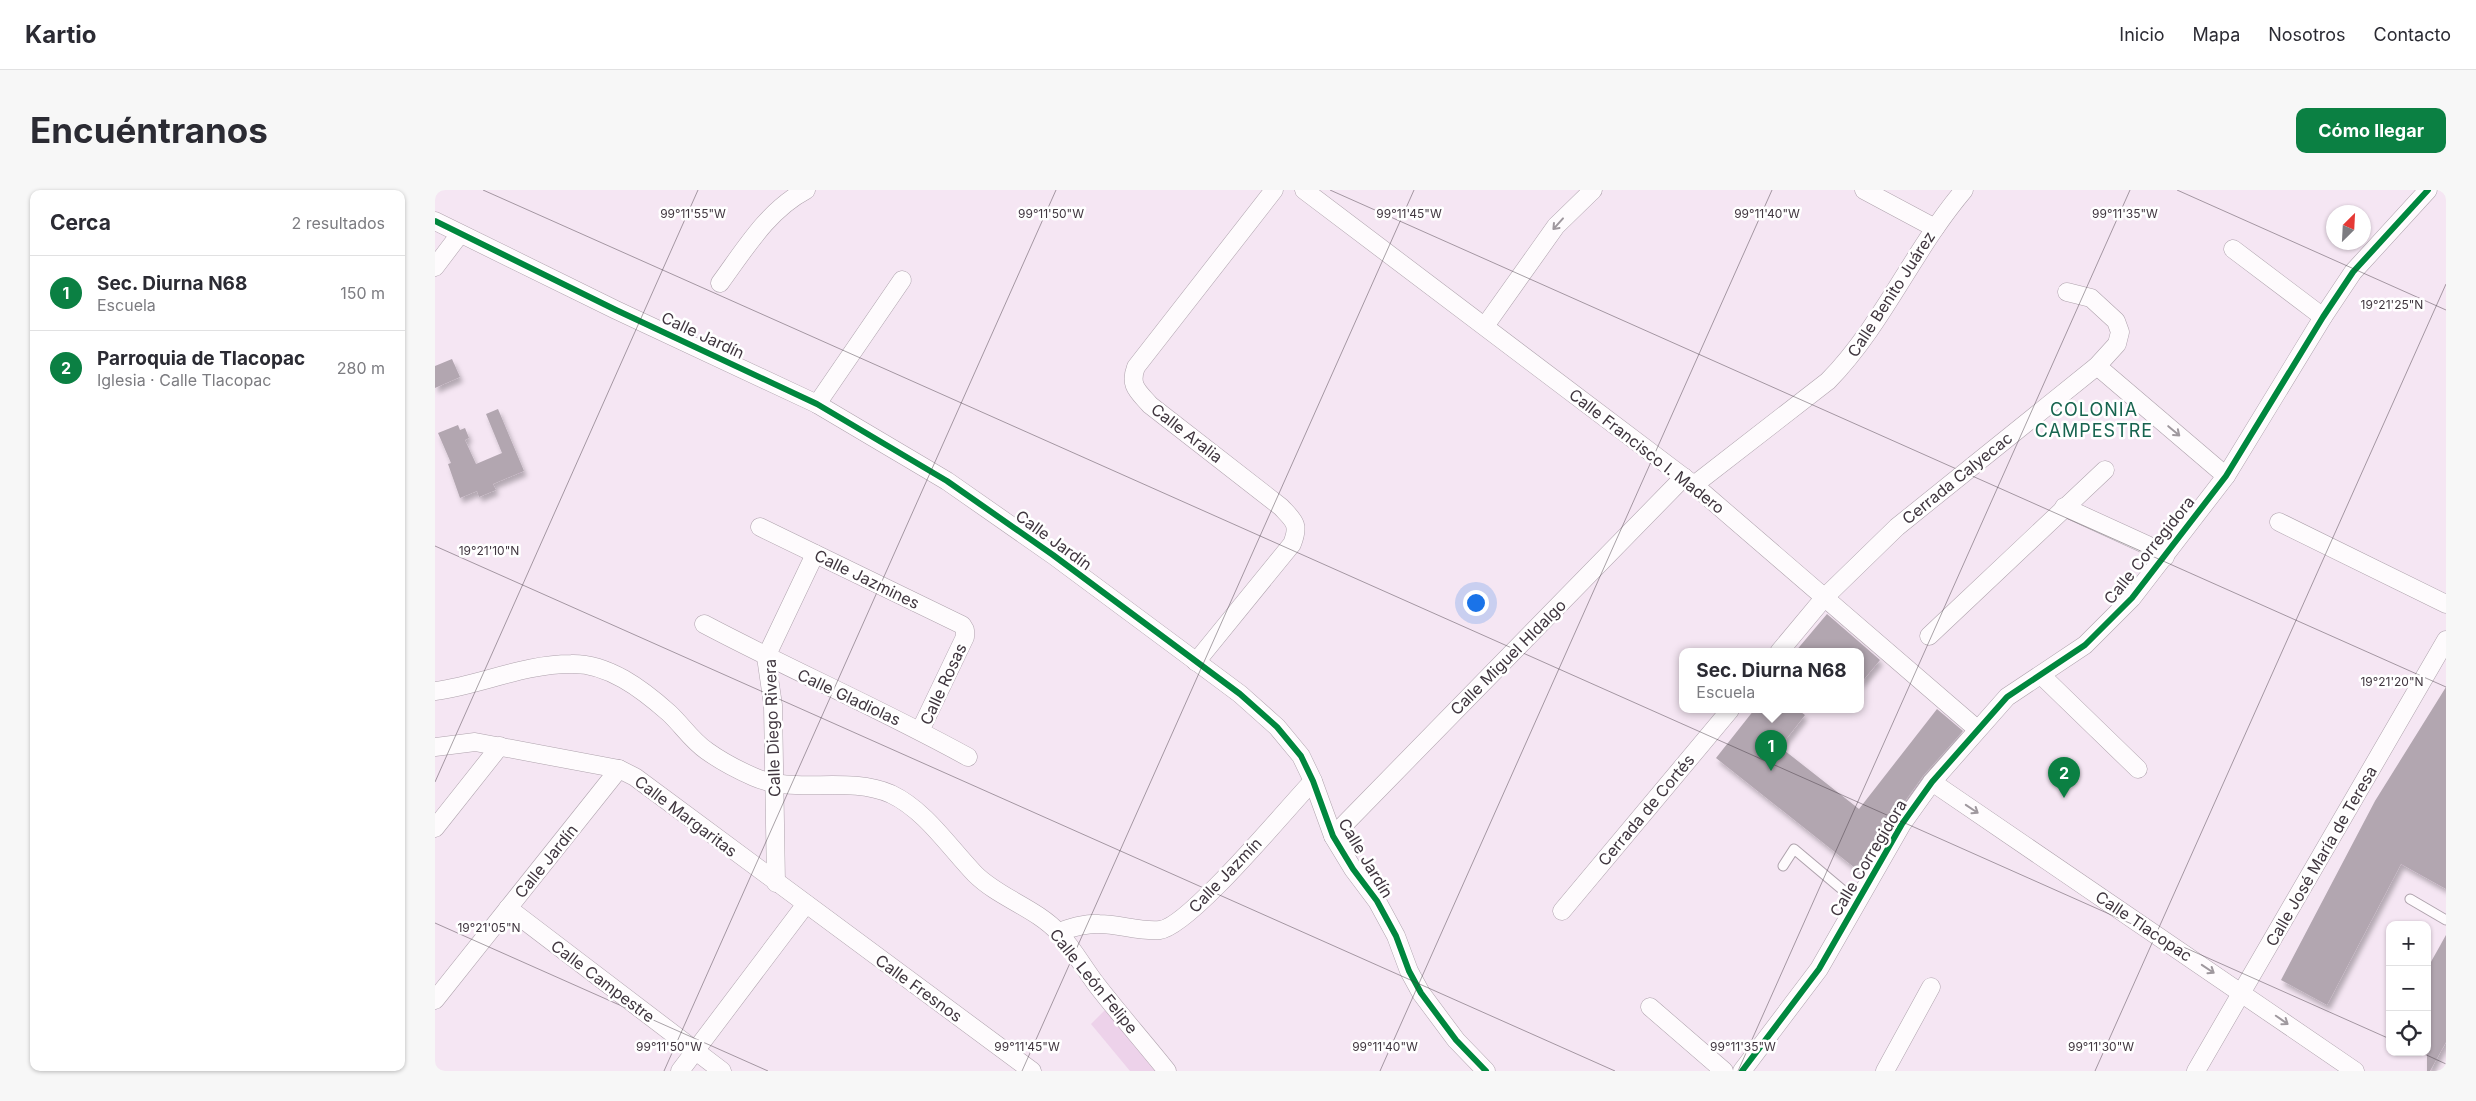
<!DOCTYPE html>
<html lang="es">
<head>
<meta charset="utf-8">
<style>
	body { margin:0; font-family:Inter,sans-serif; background:#f7f7f7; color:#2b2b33 }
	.controls { position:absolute; right:15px; bottom:15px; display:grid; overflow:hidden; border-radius:10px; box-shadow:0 1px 4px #0004 }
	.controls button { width:45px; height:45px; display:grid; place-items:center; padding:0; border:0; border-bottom:1px solid #e1e1e2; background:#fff; color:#2b2b33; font:25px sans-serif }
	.compass { position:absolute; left:1891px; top:15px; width:45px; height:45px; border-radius:50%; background:#fff; box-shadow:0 1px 4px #0004; rotate:24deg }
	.you { position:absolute; left:1040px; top:412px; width:18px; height:18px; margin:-12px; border:4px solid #fff; border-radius:50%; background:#1a73e8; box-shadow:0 0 0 8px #1a73e833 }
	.badge { display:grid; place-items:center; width:32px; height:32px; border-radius:50%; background:#0b8043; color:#fff; font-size:16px; font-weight:700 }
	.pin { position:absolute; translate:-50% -41px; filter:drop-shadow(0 1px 2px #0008) }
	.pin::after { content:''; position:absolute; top:26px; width:18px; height:15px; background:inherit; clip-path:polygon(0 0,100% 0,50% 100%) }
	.popup { position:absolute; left:1244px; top:458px; width:185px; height:65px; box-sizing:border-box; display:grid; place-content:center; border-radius:10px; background:#fff; filter:drop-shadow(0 1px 4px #0005); font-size:16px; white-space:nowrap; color:#7c7c81 }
	.popup b { font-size:19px; color:#2b2b33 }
	.popup::after { content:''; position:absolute; left:50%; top:100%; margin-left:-10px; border:10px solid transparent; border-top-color:#fff }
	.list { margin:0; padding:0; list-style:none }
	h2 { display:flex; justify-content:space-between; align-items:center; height:65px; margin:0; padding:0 20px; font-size:21px }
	h2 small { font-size:16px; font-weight:400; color:#7c7c81 }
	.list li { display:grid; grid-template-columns:32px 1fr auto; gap:15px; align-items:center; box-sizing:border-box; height:75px; padding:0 20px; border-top:1px solid #e1e1e2 }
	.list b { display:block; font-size:19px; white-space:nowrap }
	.list p { margin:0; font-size:16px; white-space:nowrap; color:#7c7c81 }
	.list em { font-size:16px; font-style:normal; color:#7c7c81 }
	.icon { flex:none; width:28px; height:28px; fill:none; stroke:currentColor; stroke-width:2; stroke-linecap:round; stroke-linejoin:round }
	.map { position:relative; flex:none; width:2011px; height:881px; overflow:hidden; border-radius:10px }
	header { display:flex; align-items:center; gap:30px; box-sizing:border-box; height:70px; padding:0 25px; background:#fff; border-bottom:1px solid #e1e1e2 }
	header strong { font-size:24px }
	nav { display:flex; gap:28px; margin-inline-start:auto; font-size:18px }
	.intro { display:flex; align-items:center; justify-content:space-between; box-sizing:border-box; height:120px; padding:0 30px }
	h1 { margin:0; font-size:35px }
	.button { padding:12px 22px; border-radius:10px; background:#0b8043; color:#fff; font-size:18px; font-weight:700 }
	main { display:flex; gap:30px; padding:0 30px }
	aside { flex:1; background:#fff; border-radius:10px; box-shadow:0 1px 4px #0004 }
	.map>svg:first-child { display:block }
	.green { fill:#edd2ea }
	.building { fill:#b2a6b0; filter:url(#shadow) }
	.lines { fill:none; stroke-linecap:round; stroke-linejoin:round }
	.service-casing { stroke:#aea2ac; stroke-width:11 }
	.minor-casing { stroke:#aea2ac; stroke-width:19 }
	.service { stroke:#fefbfd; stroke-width:9 }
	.minor { stroke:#fefbfd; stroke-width:18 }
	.cycleway-casing { stroke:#fff; stroke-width:9 }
	.cycleway { stroke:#00873e; stroke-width:6 }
	.oneway { stroke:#9f989e }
	.ticks { fill:none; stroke:#40363f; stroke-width:1; stroke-opacity:0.45 }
	.labels { text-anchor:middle; stroke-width:5; stroke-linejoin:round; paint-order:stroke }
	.street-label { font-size:16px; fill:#40363f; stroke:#fff }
	.neighbourhood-label { font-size:18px; letter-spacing:1px; fill:#17644f; stroke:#fff }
	.ticks-label { font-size:12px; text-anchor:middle; fill:#40363f; stroke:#fff; stroke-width:5; stroke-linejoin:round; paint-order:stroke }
</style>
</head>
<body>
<header>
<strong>Kartio</strong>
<nav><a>Inicio</a><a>Mapa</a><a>Nosotros</a><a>Contacto</a></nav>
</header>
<div class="intro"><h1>Encuéntranos</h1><a class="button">Cómo llegar</a></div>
<main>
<aside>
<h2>Cerca<small>2 resultados</small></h2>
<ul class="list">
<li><span class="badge">1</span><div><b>Sec. Diurna N68</b><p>Escuela</p></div><em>150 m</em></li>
<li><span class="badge">2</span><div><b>Parroquia de Tlacopac</b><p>Iglesia · Calle Tlacopac</p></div><em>280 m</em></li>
</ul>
</aside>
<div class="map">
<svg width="2011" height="881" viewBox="0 0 2011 881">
	<defs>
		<filter id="shadow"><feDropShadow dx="3" dy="5" stdDeviation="2.5" flood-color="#0004"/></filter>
	</defs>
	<rect width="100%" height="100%" fill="#f5e6f3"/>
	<polygon class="green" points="675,815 731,881 695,881 656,834"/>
	<g class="building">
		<polygon points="17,169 25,187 0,198 0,176"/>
		<polygon points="63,219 89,281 58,294 61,300 44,307 42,301 25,308 13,274 16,273 3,243 23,235 25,240 30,238 34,248 30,250 41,274 67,263 51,224"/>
		<polygon points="1392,424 1445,470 1425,494 1425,462 1360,462"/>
		<polygon points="2011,497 2011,699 1966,674 1892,815 1846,790 1940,611"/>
		<polygon points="1502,519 1528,541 1488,586 1458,628 1425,682 1281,568 1319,520 1363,520 1370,525 1345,557 1424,619"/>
		<polygon points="2011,745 2011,852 1995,881 1992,881 1992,779"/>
	</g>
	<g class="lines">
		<g class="service-casing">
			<g id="service">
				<polyline points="1348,676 1359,659 1422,712"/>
				<polyline points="1975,709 2011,730"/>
			</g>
		</g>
		<g class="minor-casing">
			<g id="minor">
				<polyline points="869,0 1259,295 1542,539"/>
				<polyline points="1429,0 1500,38"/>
				<polyline points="0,31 181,120 382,214 512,291 618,365 805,504 842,537 866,566 878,591 898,646 918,679 942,711 961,746 974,781 986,803 1021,850 1051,881"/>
				<polyline points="1798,59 1888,127"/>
				<polyline points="0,77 25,44"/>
				<path d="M285,93C310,59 333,20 371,0"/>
				<polyline points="1050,136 1121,36 1158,0"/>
				<polyline points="1662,176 1791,286"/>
				<polyline points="382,214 467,90"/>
				<path d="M1259,295L1393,191C1448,135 1478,60 1529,0"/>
				<polyline points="1629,317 1712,355 1730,367"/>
				<polyline points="1844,332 2011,414"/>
				<polyline points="325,337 527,435 530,440 530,447 485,541"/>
				<path d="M269,434C356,480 446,519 533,567"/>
				<polyline points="1494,446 1670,280"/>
				<polyline points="1344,462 1389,408 1462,337 1662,176 1682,154 1685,142 1681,131 1656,108 1632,102"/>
				<path d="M761,472L857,354C865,334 859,331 846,317L715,215C703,201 694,196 701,177L839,0"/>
				<polyline points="1606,485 1703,579"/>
				<path d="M0,501C46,495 88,474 136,474C173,473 207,499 234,523C247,535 257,551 272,561C286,571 303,580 319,587C360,605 412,585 456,604C490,620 514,657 540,684C564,708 601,718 624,743C638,759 649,778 661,794C684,824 709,852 732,881"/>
				<polyline points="0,557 40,552 184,579 200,587 597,881"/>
				<polyline points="1497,592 1920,881"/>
				<polyline points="0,638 65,556"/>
				<polyline points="898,646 1249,287"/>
				<polyline points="341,693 338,515 331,467 380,364"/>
				<polyline points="73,718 287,881"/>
				<polyline points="1127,721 1295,520"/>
				<path d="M623,742C636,738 650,733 664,734C684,734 705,742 725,740C754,737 853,617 878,591"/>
				<polyline points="0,810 184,579"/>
				<polyline points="1215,817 1289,881"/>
				<polyline points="245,881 371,714"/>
				<polyline points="1307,881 1384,779 1467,634 1497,592 1572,507 1650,455 1697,408 1791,286 1888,127 1918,82 1993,0"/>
				<polyline points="1450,881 1496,797"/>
				<polyline points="1761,881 2011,450"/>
			</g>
		</g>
		<use href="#service" class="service"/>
		<use href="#minor" class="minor"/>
		<g class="cycleway-casing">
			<g id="cycleway">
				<polyline points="0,31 181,120 382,214 512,291 618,365 805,504 842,537 866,566 878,591 898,646 918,679 942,711 961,746 974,781 986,803 1021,850 1051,881"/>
				<polyline points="1307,881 1384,779 1467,634 1497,592 1572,507 1650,455 1697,408 1791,286 1888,127 1918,82 1993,0"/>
			</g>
		</g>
		<use href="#cycleway" class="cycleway"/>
	</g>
	<defs><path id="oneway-shaft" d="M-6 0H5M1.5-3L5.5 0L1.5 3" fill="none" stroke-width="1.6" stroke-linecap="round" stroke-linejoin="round" transform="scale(1.25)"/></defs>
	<g class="oneway">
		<use href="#oneway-shaft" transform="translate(1123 34) rotate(132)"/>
		<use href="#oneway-shaft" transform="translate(1739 241) rotate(40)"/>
		<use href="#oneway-shaft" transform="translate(1537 619) rotate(34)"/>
		<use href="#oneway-shaft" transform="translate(1773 779) rotate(34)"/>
		<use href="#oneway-shaft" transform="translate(1847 830) rotate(35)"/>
	</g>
	<path class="ticks" d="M48,0L1955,849M895,0L2011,497M1742,0L2011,120M0,356L1180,881M0,592L263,0M0,733L333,881M1985,862L2011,874M229,881L621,0M587,881L979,0M945,881L1337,0M1303,881L1695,0M1660,881L2011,94"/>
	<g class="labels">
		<g class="street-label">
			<text transform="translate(1456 104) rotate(-57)" y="6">Calle Benito Juárez</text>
			<text transform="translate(268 145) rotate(25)" y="6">Calle Jardín</text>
			<text transform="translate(752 243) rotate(38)" y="6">Calle Aralia</text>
			<text transform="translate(1212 261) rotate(38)" y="6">Calle Francisco I. Madero</text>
			<text transform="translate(1522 288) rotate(-39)" y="6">Cerrada Calyecac</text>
			<text transform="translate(619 350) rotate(36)" y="6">Calle Jardín</text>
			<text transform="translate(1714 360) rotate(-51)" y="6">Calle Corregidora</text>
			<text transform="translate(432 389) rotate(26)" y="6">Calle Jazmines</text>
			<text transform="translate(1073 467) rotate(-45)" y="6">Calle Miguel HIdalgo</text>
			<text transform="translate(508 494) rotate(-65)" y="6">Calle Rosas</text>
			<text transform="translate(414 507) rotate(25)" y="6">Calle Gladiolas</text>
			<text transform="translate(337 538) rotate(-92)" y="6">Calle Diego Rivera</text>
			<text transform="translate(1211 620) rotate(-50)" y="6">Cerrada de Cortés</text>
			<text transform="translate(251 626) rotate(37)" y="6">Calle Margaritas</text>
			<text transform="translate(1886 666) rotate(-60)" y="6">Calle José María de Teresa</text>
			<text transform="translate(931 668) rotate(59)" y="6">Calle Jardín</text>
			<text transform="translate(1433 668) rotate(-59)" y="6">Calle Corregidora</text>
			<text transform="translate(111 671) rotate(-51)" y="6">Calle Jardín</text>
			<text transform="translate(790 685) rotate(-46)" y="6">Calle Jazmín</text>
			<text transform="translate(1709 736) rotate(34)" y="6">Calle Tlacopac</text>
			<text transform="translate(168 791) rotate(37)" y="6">Calle Campestre</text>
			<text transform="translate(659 791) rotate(51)" y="6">Calle León Felipe</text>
			<text transform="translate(484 798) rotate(36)" y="6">Calle Fresnos</text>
		</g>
		<g class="neighbourhood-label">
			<text x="1659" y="226">COLONIA<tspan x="1659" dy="21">CAMPESTRE</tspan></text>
		</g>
	</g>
	<g class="ticks-label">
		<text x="974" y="28">99°11'45"W</text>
		<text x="258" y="28">99°11'55"W</text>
		<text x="616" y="28">99°11'50"W</text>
		<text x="1332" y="28">99°11'40"W</text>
		<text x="1690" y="28">99°11'35"W</text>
		<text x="1957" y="119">19°21'25"N</text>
		<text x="54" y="365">19°21'10"N</text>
		<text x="1957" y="496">19°21'20"N</text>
		<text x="54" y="742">19°21'05"N</text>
		<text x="234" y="861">99°11'50"W</text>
		<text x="592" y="861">99°11'45"W</text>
		<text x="950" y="861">99°11'40"W</text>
		<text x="1308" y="861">99°11'35"W</text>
		<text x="1666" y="861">99°11'30"W</text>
	</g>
</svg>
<div class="controls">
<button>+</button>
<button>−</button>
<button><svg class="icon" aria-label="locate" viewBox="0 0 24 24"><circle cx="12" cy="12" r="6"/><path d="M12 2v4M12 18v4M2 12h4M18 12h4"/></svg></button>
</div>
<svg class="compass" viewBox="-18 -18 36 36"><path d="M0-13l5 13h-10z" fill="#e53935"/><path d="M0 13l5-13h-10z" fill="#7c7c81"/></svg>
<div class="you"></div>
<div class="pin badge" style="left:1336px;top:581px">1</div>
<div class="popup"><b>Sec. Diurna N68</b>Escuela</div>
<div class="pin badge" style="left:1629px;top:608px">2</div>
</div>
</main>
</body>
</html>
